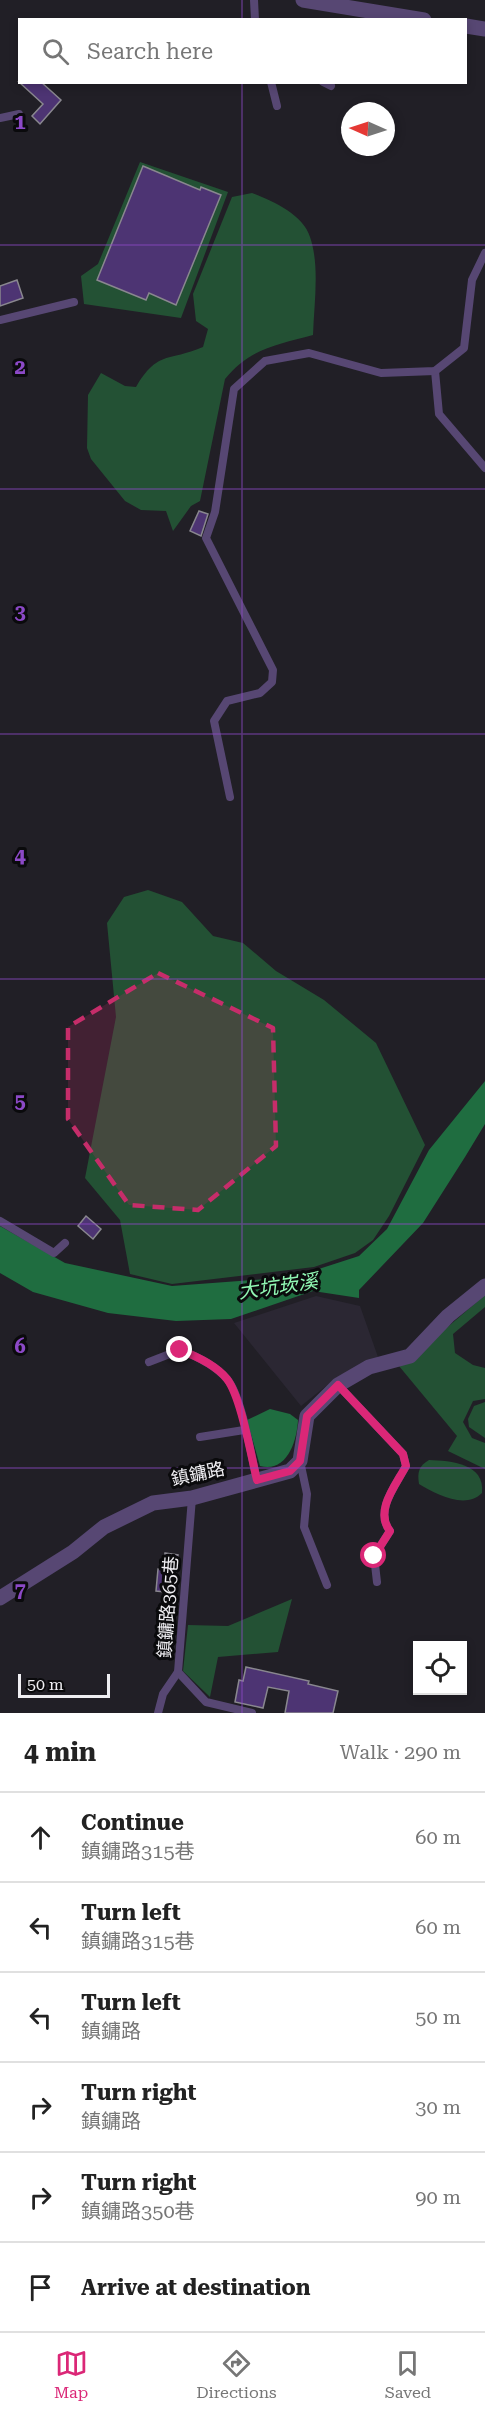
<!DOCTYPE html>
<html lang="en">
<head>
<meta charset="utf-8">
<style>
	body { margin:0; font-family:"Roboto Serif","Noto Sans TC",serif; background:#f6f6f6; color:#222 }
	.controls { position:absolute; right:18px; bottom:18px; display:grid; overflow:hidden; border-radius:0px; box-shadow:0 3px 9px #0003 }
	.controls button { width:54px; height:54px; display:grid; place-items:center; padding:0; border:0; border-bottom:2px solid #e0e0e0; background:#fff; color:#222; font:30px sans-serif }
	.compass { position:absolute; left:341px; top:102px; width:54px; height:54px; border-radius:50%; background:#fff; box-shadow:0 3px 9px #0003; rotate:273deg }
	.scale { position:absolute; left:18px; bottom:15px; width:92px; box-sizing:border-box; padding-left:6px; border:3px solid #efeef2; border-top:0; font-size:16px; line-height:21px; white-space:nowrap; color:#efeef2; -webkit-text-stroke:4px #0a0a0c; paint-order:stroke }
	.stop { position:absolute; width:18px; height:18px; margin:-14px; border:4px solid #db2777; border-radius:50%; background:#fff }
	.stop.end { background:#db2777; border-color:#fff; box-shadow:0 2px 6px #0008 }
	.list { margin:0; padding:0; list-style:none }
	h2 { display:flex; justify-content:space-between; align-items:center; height:78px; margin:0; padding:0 24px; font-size:26px }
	h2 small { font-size:20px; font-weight:400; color:#767676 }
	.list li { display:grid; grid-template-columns:39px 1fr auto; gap:18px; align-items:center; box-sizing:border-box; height:90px; padding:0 24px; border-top:2px solid #e0e0e0 }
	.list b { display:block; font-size:22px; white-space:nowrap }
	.list p { margin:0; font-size:20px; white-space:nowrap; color:#767676 }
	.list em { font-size:20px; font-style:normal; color:#767676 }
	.icon { flex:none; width:33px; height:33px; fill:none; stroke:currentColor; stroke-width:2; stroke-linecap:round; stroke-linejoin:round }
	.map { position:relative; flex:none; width:485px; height:1713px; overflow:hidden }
	.search { position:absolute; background:#fff; box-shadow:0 3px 9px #0003; left:18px; right:18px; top:18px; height:66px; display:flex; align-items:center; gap:15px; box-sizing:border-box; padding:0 21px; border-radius:0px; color:#767676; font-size:22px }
	.sheet { height:618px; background:#fff }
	nav { display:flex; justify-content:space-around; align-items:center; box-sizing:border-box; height:84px; border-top:2px solid #e0e0e0; background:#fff; font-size:16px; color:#767676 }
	nav a { display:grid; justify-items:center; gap:3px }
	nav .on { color:#db2777 }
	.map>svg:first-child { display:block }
	.built { fill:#2b2733 }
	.green { fill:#235134 }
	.water { fill:#1f6d40 }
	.building { fill:#4d3473; stroke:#89878f; stroke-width:1.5 }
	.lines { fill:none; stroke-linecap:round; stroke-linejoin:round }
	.lane { stroke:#574773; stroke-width:8 }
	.street { stroke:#574773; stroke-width:15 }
	.route { stroke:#db2777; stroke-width:8 }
	.marked { fill:#c62d6a; fill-opacity:0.2; stroke:#c62d6a; stroke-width:4.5; stroke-dasharray:12 8; stroke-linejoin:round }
	.grid { fill:none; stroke:#8c49c7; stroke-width:1.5; stroke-opacity:0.55 }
	.labels { text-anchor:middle; stroke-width:6; stroke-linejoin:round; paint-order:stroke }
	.street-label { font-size:18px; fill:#efeef2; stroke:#0a0a0c }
	.water-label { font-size:20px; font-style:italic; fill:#91f8b4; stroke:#0a0a0c }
	.grid-label { font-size:20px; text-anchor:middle; font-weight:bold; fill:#8c49c7; stroke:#0a0a0c; stroke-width:6; stroke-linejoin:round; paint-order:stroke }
</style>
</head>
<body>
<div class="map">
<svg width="485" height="1713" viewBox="0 0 485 1713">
	<rect width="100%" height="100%" fill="#211f26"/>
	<polygon class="built" points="316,1296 360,1306 378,1357 336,1378 301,1406 234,1323"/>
	<g class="green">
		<polygon points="140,162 228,192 181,318 84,304 81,276 98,264"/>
		<path d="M252,193C272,201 303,214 310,237C320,266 314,304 313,335C277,345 250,348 225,379L200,501L191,506L173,531L166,511L141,510L125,501L91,459L87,448L88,395L101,373L125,386L136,387C158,350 168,362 203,347L208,329L196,321L193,294L232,197Z"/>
		<polygon points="148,890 182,902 213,936 243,943 276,971 324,1000 376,1043 425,1145 389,1216 373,1240 355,1253 314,1267 172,1284 130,1274 120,1220 85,1178 116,1017 107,923 124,897"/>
		<polygon points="485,1295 485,1307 453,1334 455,1353 473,1365 485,1368 485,1399 473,1401 463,1422 472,1438 485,1443 485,1469 448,1451 457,1436 399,1366 415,1361 443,1331"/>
		<polygon points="485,1402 485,1438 469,1427 468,1419 474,1406"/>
		<path d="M429,1460C451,1461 485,1463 482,1493C465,1510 436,1494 419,1484C417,1472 419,1466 429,1460Z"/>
		<polygon points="292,1599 278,1652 218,1657 210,1697 183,1671 188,1625 228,1626"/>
	</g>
	<g class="water">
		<polygon points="485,1081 485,1124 465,1157 423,1223 359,1290 359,1298 313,1291 231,1319 176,1321 108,1313 33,1292 0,1273 0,1226 65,1263 172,1286 294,1277 359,1256 387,1229 429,1150"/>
		<path d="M270,1409L290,1414L298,1420C297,1441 287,1473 260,1466L247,1420Z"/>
	</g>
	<g class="building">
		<polygon points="19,82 41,82 61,100 40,124 32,116 43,104"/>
		<polygon points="143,166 200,190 201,187 221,195 176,305 149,293 146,300 97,280"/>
		<polygon points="17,280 23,298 0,306 0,286"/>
		<polygon points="199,511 208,514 201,536 190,531"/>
		<polygon points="86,1216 101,1229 93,1239 78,1226"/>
		<polygon points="165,1553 178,1555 174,1593 156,1591 158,1569 163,1569"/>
		<polygon points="246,1667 309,1681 308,1684 338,1691 333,1713 285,1713 289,1691 268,1687 263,1708 235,1702 239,1680 243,1681"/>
	</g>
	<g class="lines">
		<g class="lane">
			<polyline points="254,0 255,20"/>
			<polyline points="271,82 277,106"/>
			<polyline points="323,82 331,86"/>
			<polyline points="0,118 19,114"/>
			<polyline points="0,320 74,302"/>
			<polyline points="435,371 439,414 485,468"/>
			<polyline points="230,797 214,721 227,701 260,693 272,682 273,670 206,538 215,512 234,389 265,361 309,353 381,373 435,371 464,348 472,280 485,253"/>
			<polyline points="0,1221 54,1253 65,1243"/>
			<path d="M149,1362L180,1350C196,1356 215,1365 227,1379C242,1396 251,1456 257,1480"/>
			<path d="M338,1385L403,1454L406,1466C396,1485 374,1511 390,1531L374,1556L377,1582"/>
			<polyline points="200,1437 244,1430"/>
			<polyline points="300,1461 307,1494 304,1527 327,1585"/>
			<polyline points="178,1672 206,1702 252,1713"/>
			<polyline points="158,1713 163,1694 178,1672 192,1498"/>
		</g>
		<g class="street">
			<polyline points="303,0 424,20"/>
			<polyline points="466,26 485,29"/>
			<polyline points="0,1598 73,1552 104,1527 153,1503 192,1498 290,1471 300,1461 307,1416 338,1385 369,1367 410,1356 448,1316 485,1286"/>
		</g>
	</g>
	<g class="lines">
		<path class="route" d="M180,1350C196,1356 216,1365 227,1379C241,1397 251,1456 257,1480L290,1471L300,1461L307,1416L338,1385L403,1454L406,1466C396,1485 374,1511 390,1531L374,1556"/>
	</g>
	<path class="marked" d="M158,973L273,1028L276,1146L198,1210L129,1205L68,1119V1027Z"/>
	<path class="grid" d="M242,0V20M242,82V1713M0,245H485M0,489H485M0,734H485M0,979H485M0,1224H485M0,1468H485"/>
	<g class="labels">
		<g class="street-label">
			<text transform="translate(198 1474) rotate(-12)" y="6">鎮鏞路</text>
			<text transform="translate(168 1607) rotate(-86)" y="6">鎮鏞路365巷</text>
		</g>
		<g class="water-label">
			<text transform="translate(278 1286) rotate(-8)" y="7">大坑崁溪</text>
		</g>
	</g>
	<g class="grid-label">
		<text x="20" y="129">1</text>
		<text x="20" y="374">2</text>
		<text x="20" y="619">3</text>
		<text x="20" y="863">4</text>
		<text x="20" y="1108">5</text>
		<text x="20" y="1353">6</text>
		<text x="20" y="1597">7</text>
	</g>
</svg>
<div class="controls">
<button><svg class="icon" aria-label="locate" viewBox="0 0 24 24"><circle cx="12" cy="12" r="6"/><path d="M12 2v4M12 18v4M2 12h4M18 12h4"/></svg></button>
</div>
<svg class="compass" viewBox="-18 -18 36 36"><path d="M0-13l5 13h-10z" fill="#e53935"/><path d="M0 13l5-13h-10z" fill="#767676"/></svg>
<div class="scale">50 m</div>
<div class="stop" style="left:374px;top:1556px"></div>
<div class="stop end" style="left:180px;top:1350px"></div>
<div class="search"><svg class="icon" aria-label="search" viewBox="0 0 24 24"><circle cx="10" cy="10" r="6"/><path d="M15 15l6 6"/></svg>Search here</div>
</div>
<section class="sheet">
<h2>4 min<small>Walk · 290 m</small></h2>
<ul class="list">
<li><svg class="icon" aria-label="ahead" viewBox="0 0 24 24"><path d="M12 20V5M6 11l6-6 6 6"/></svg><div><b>Continue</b><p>鎮鏞路315巷</p></div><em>60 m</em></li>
<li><svg class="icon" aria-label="left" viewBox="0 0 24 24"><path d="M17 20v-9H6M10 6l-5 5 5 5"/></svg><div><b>Turn left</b><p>鎮鏞路315巷</p></div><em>60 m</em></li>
<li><svg class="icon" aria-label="left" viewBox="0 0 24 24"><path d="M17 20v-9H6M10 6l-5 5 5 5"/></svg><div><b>Turn left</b><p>鎮鏞路</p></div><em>50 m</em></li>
<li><svg class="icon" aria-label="right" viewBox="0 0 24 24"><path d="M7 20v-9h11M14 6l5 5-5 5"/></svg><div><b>Turn right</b><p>鎮鏞路</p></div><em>30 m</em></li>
<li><svg class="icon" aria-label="right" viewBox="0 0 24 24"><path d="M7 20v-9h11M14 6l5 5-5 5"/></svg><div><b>Turn right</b><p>鎮鏞路350巷</p></div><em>90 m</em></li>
<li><svg class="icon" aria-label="arrive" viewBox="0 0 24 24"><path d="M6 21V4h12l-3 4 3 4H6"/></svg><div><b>Arrive at destination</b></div></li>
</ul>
</section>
<nav>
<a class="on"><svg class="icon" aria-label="map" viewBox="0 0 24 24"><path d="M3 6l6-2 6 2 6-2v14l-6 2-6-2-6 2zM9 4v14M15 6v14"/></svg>Map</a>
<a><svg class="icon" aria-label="directions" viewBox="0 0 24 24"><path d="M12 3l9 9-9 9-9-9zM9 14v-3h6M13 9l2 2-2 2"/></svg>Directions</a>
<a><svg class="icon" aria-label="saved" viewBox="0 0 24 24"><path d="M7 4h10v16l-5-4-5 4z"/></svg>Saved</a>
</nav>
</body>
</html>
